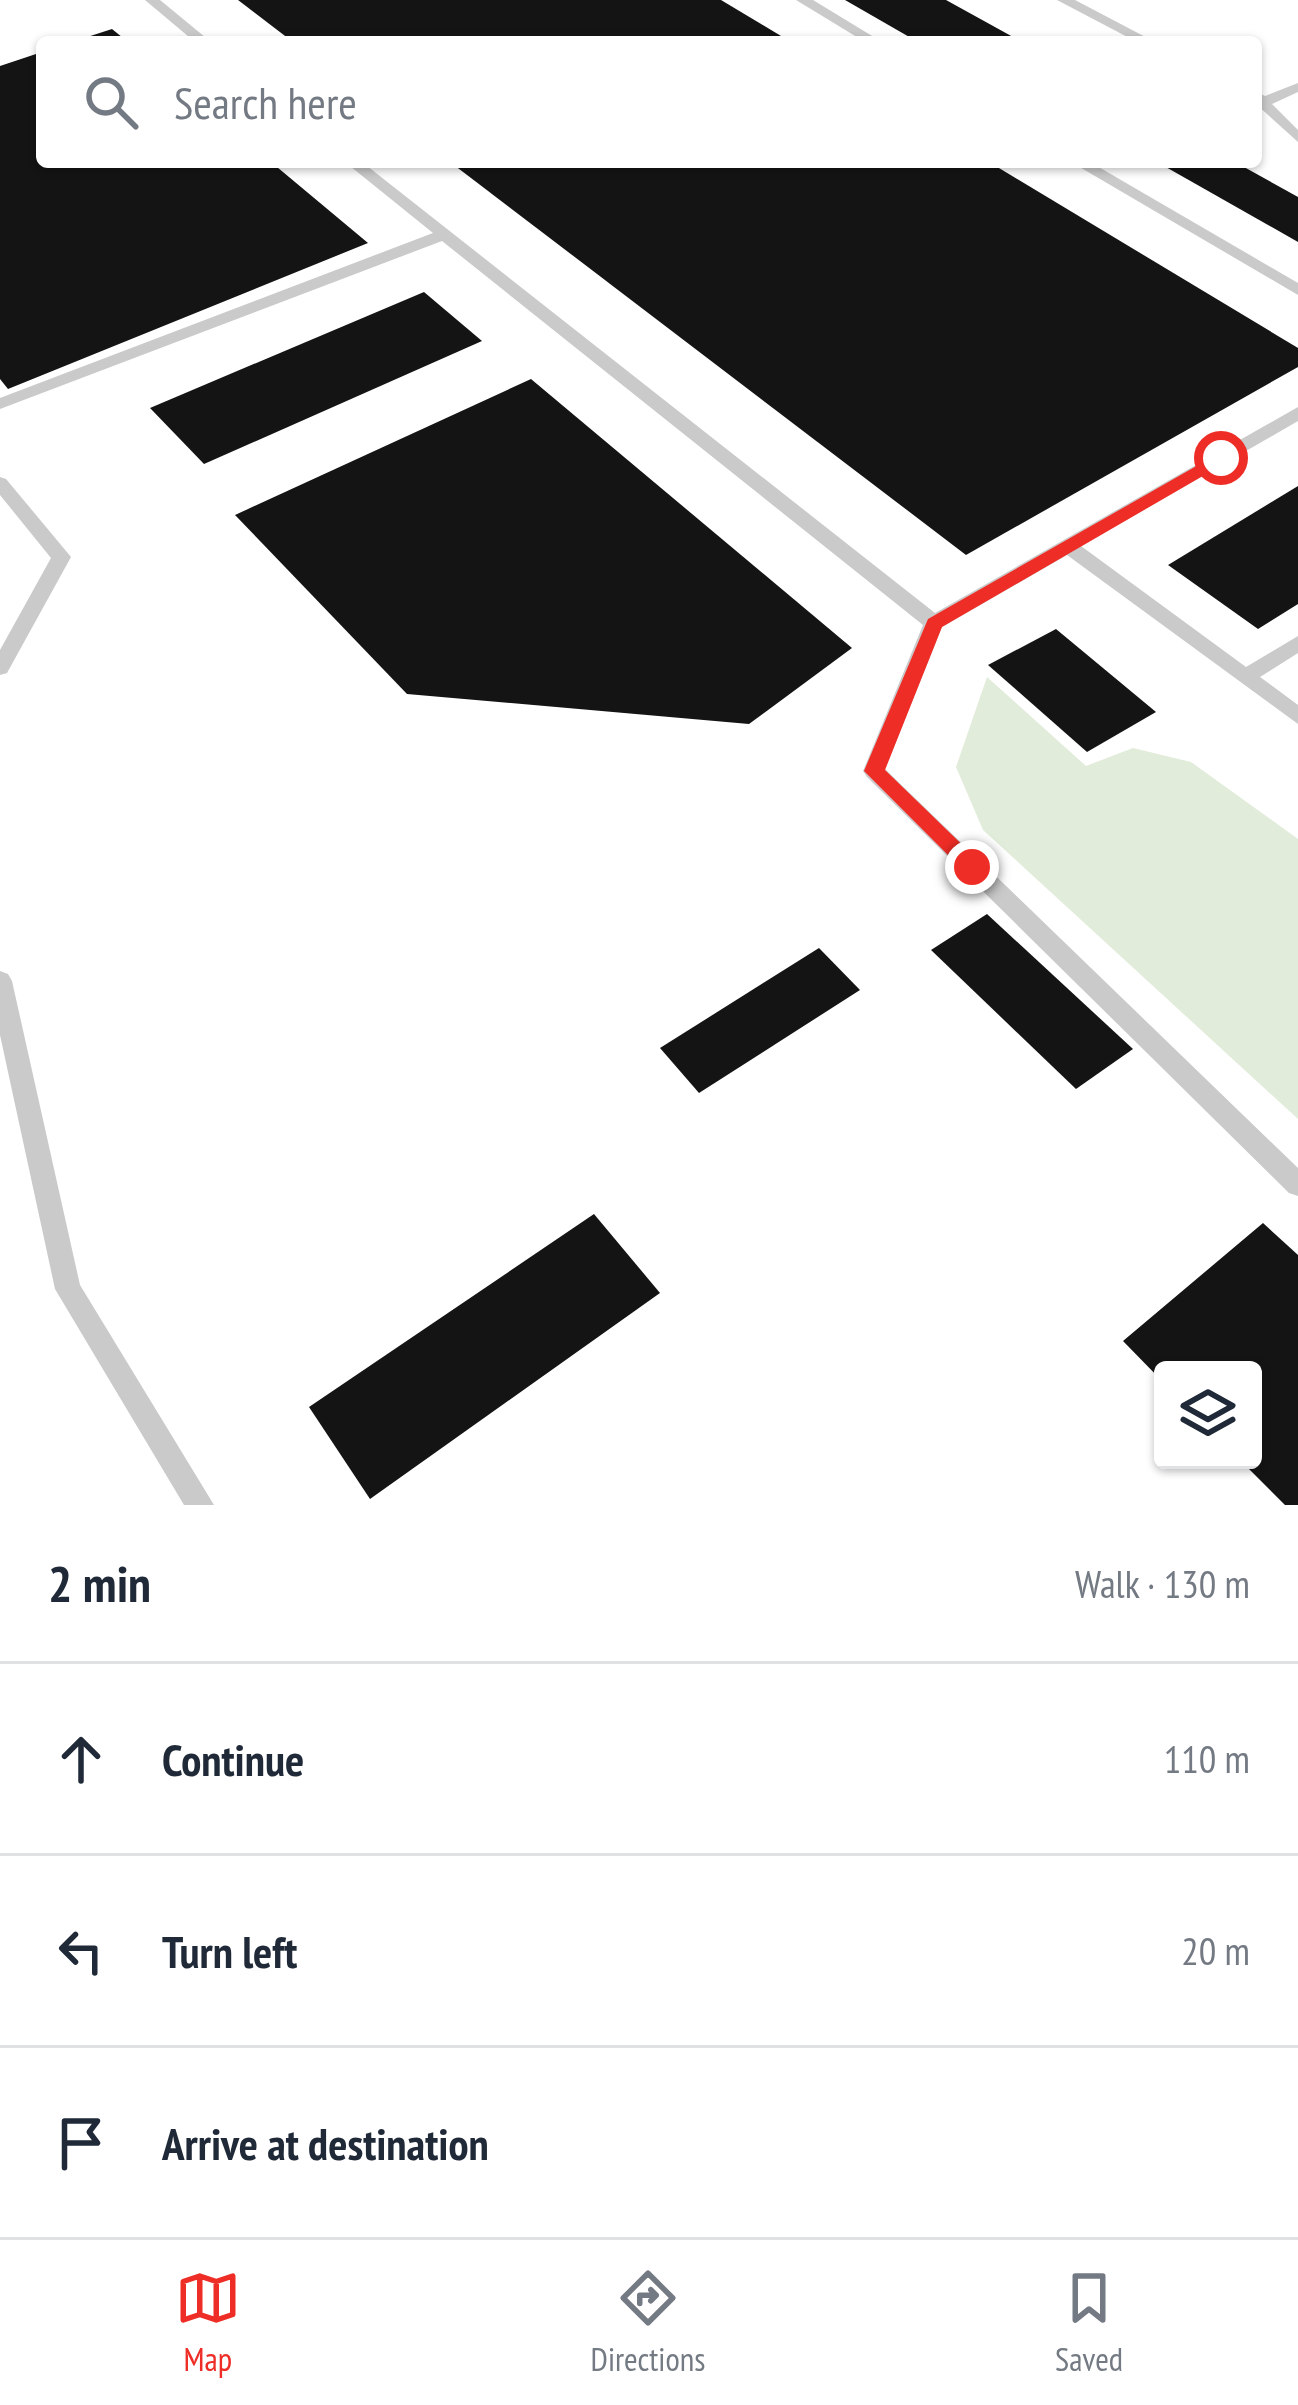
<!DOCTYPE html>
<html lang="en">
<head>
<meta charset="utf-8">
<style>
	body { margin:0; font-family:"PT Sans Narrow",sans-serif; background:#f2f2f3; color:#1f2937 }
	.controls { position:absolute; right:36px; bottom:36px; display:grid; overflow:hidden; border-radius:12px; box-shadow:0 3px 9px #0004 }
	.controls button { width:108px; height:108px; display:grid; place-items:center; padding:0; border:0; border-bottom:3px solid #e0e1e3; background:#fff; color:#1f2937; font:60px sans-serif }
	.stop { position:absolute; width:36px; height:36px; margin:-27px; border:9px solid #ee2d26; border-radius:50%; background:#fff }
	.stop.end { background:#ee2d26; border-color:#fff; box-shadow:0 3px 12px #0008 }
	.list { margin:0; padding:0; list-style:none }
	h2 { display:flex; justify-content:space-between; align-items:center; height:156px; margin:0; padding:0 48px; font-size:51px }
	h2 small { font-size:39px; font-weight:400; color:#747a83 }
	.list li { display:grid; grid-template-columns:78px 1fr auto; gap:36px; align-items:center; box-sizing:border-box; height:192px; padding:0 48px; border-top:3px solid #e0e1e3 }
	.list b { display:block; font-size:45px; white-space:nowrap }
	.list em { font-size:39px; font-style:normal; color:#747a83 }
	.icon { flex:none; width:66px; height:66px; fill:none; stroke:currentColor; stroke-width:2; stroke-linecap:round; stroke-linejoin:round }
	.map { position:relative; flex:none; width:1298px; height:1505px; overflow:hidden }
	.search { position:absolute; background:#fff; box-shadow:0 3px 9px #0004; left:36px; right:36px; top:36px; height:132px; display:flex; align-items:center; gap:30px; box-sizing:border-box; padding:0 42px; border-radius:12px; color:#747a83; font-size:45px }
	.sheet { height:732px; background:#fff }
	nav { display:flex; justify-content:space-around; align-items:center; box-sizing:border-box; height:168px; border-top:3px solid #e0e1e3; background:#fff; font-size:33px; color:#747a83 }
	nav a { display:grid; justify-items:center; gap:6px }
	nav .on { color:#ee2d26 }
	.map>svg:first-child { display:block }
	.green { fill:#e2ecda }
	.building { fill:#141414 }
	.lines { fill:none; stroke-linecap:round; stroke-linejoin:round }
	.service { fill:#cacaca; fill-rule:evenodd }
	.route { fill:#ee2d26 }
</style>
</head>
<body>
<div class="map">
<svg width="1298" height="1505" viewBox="0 0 1298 1505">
	<rect width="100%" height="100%" fill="#fff"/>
	<polygon class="green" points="987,677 1086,766 1133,748 1191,762 1298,839 1298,1119 983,830 956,767"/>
	<g class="building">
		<polygon points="238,0 721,0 791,42 293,42"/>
		<polygon points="845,0 946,0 1022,42 918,42"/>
		<polygon points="112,29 128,42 75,42 75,41"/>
		<polygon points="42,52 42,162 271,162 368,243 8,389 0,379 0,66"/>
		<polygon points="450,162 989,162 1298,348 1298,367 966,555"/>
		<polygon points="1157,162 1235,162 1298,197 1298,242"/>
		<polygon points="424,292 482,341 204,464 150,408"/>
		<polygon points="531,379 852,648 749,724 407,694 235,515"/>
		<polygon points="1298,486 1298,604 1258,629 1168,565"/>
		<polygon points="1056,629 1156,712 1087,752 988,665"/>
		<polygon points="987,914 1133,1049 1076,1089 931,950"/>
		<polygon points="819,948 860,990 699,1093 660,1048"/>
		<polygon points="594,1214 660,1293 370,1499 309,1407"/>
		<polygon points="1263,1223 1298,1255 1298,1505 1285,1505 1240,1460 1253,1460 1253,1370 1163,1370 1163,1382 1123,1341"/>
	</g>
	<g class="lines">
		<g class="service">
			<polygon points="145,0 160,0 211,42 195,42"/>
			<polygon points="796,0 813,0 882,42 865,42"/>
			<polygon points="1057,0 1075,0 1155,42 1137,42"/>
			<polygon points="1298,83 1298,92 1272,104 1298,130 1298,142 1256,104 1256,92 1265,96"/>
			<polygon points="345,162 362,162 935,613 1298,407 1298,421 1081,546 1246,667 1298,636 1298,653 1260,677 1298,705 1298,724 1067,555 942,627 885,769 1298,1168 1298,1196 1289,1193 867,777 863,771 923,625 442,241 0,409 0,398 433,233"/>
			<polygon points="1071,162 1090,162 1298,283 1298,295"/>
			<polygon points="0,477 6,479 71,557 7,673 0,675 0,650 51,558 0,495"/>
			<polygon points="0,971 8,974 12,981 80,1285 214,1505 184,1505 55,1289 0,1035"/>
		</g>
	</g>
	<polygon class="route" points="1221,452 1227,462 942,627 885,770 979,861 979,872 965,872 864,771 928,619"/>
</svg>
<div class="controls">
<button><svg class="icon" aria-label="layers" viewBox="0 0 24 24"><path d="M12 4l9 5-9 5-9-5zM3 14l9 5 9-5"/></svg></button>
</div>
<div class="stop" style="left:1221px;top:458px"></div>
<div class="stop end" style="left:972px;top:867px"></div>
<div class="search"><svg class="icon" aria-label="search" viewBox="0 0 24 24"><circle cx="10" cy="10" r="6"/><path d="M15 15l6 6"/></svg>Search here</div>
</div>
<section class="sheet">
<h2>2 min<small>Walk · 130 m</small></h2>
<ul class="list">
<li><svg class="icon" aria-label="ahead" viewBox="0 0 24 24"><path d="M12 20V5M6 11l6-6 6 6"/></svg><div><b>Continue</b></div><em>110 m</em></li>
<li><svg class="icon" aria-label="left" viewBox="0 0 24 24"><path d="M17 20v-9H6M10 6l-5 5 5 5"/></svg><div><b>Turn left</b></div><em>20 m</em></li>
<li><svg class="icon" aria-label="arrive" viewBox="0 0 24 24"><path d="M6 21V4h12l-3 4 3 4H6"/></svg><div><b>Arrive at destination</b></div></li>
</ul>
</section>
<nav>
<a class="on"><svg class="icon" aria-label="map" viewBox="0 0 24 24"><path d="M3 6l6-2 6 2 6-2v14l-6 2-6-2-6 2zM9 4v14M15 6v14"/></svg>Map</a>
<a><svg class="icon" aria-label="directions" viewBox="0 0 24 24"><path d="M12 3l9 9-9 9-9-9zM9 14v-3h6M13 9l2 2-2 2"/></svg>Directions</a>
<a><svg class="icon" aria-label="saved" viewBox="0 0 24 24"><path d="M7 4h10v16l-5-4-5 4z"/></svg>Saved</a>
</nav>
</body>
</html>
